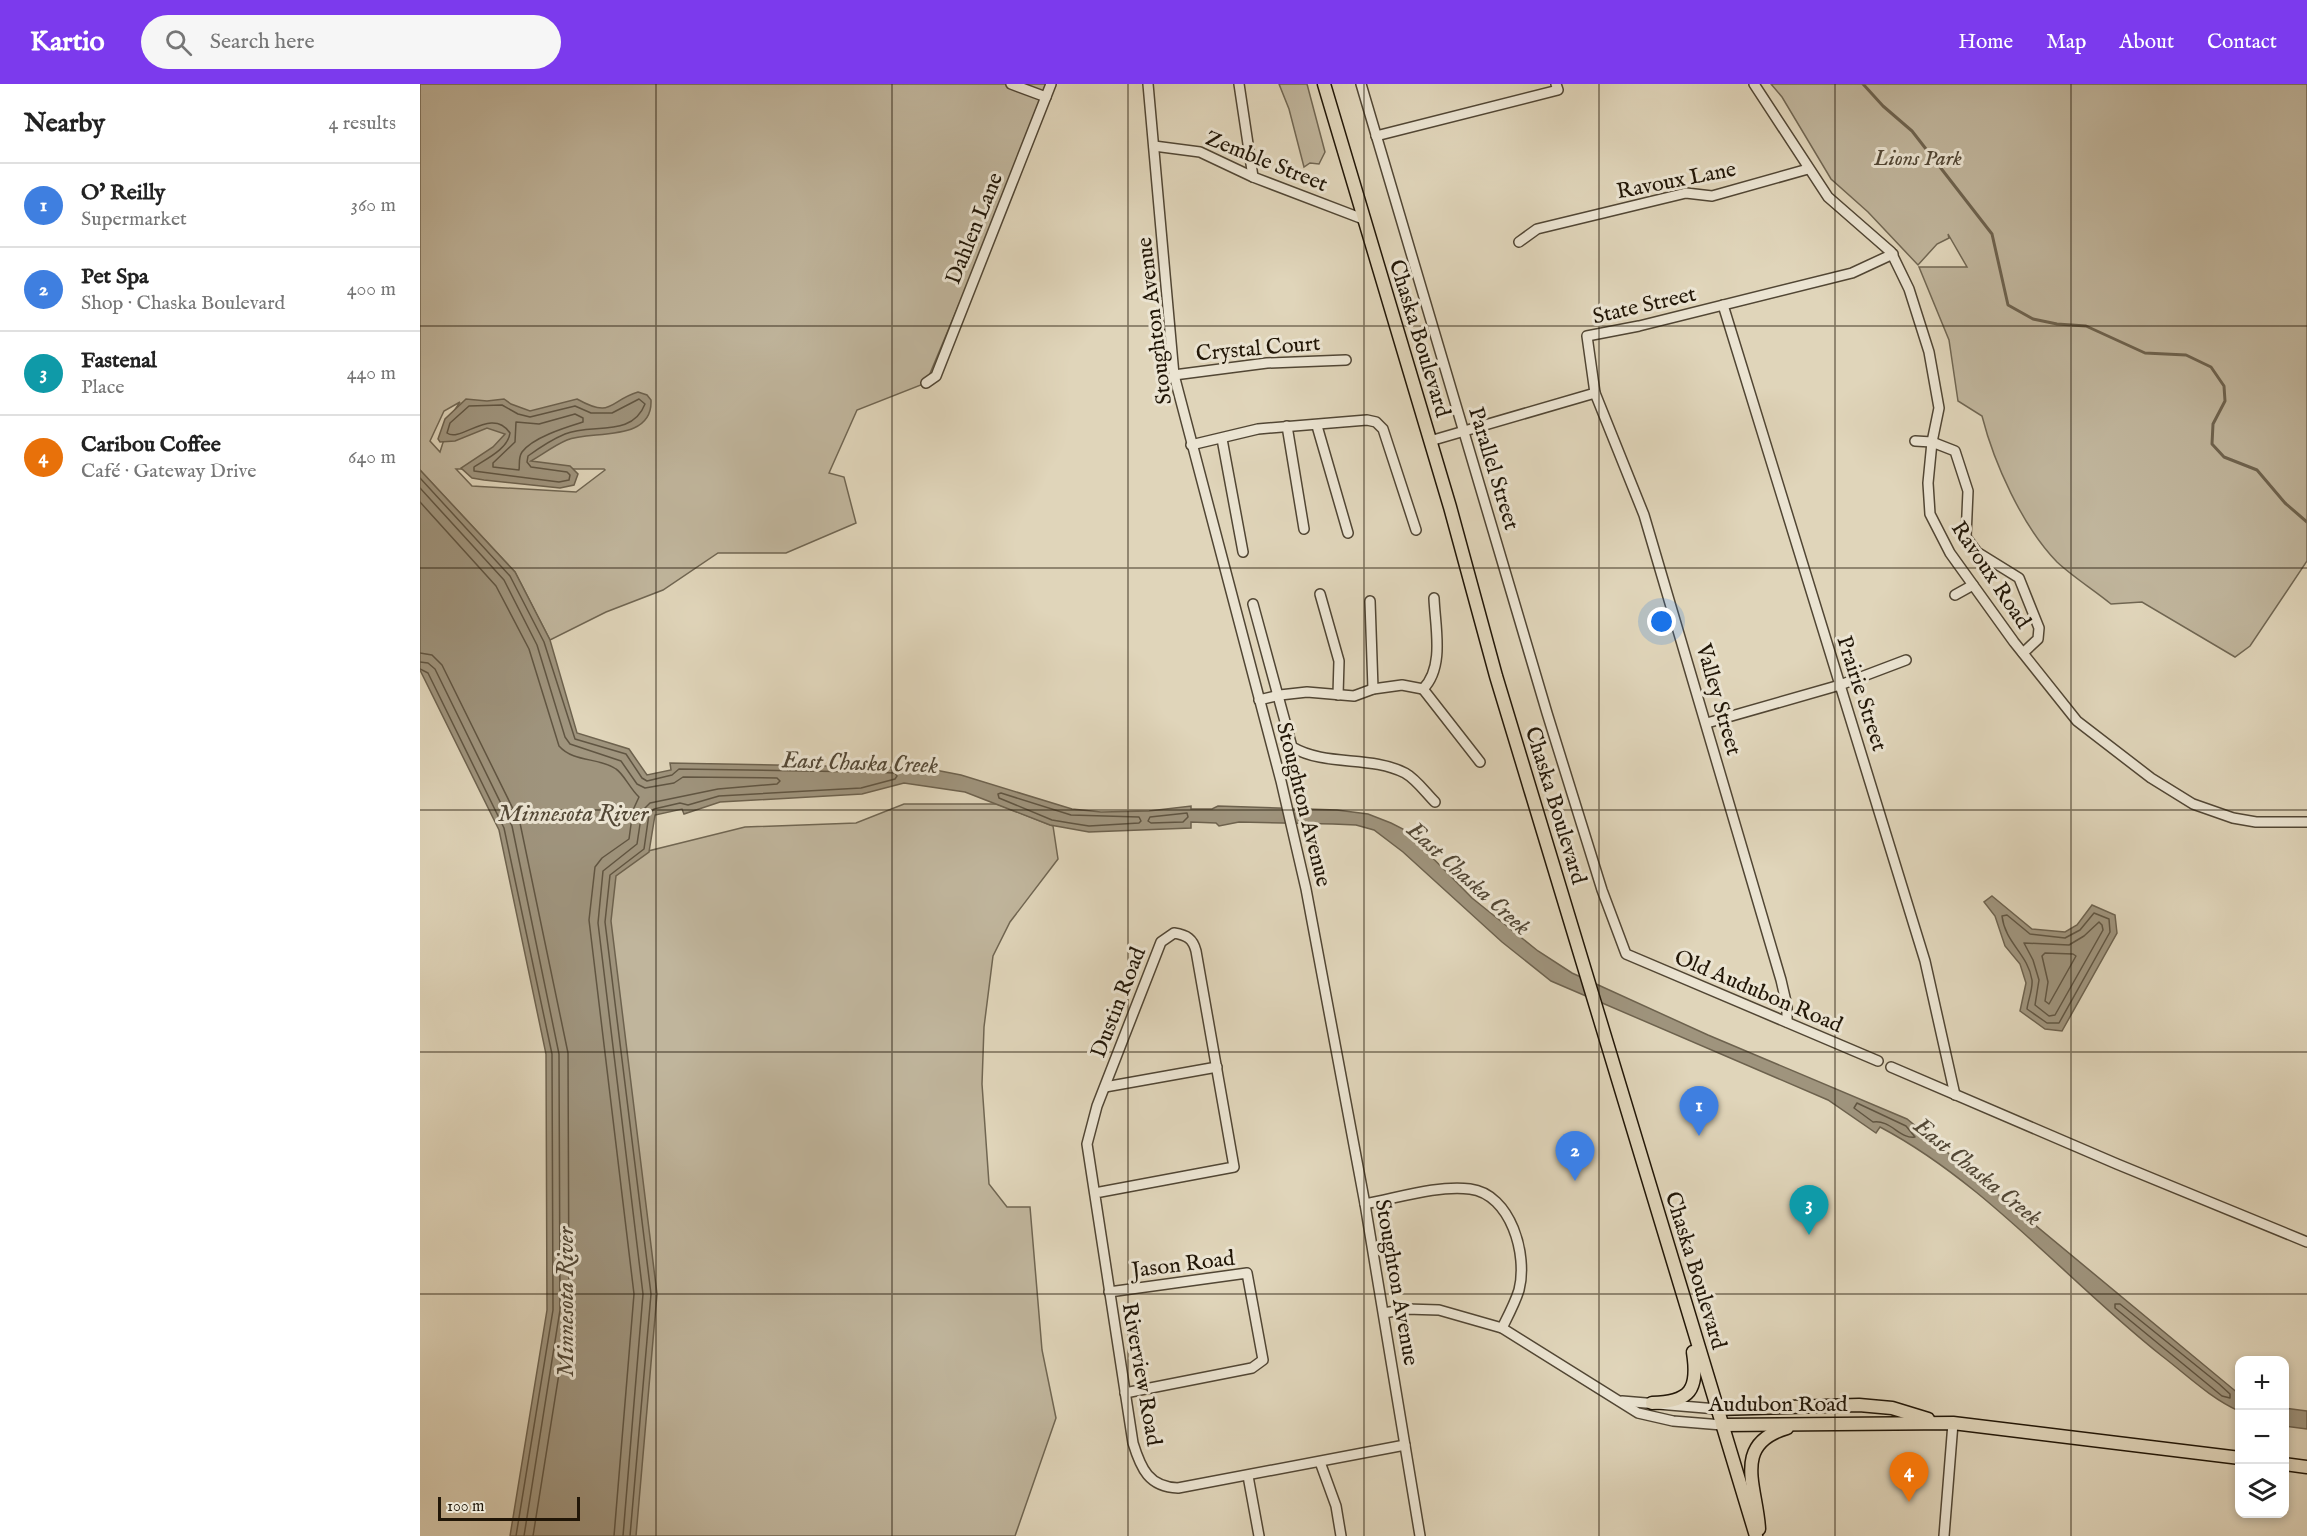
<!DOCTYPE html>
<html lang="en">
<head>
<meta charset="utf-8">
<style>
	body { margin:0; font-family:"IM FELL English",serif; background:#f6f6f6; color:#222 }
	.controls { position:absolute; right:18px; bottom:18px; display:grid; overflow:hidden; border-radius:12px; box-shadow:0 3px 9px #0003 }
	.controls button { width:54px; height:54px; display:grid; place-items:center; padding:0; border:0; border-bottom:2px solid #e0e0e0; background:#fff; color:#222; font:30px sans-serif }
	.scale { position:absolute; left:18px; bottom:15px; width:142px; box-sizing:border-box; padding-left:6px; border:3px solid #211607; border-top:0; font-size:16px; line-height:21px; white-space:nowrap; color:#211607; -webkit-text-stroke:4px #ebe4d2; paint-order:stroke }
	.you { position:absolute; left:1242px; top:538px; width:21px; height:21px; margin:-15px; border:4px solid #fff; border-radius:50%; background:#1a73e8; box-shadow:0 0 0 9px #1a73e833 }
	.badge { display:grid; place-items:center; width:39px; height:39px; border-radius:50%; background:#7c3aed; color:#fff; font-size:20px; font-weight:700 }
	.pin { position:absolute; translate:-50% -50px; filter:drop-shadow(0 2px 3px #0008) }
	.pin::after { content:''; position:absolute; top:32px; width:21px; height:18px; background:inherit; clip-path:polygon(0 0,100% 0,50% 100%) }
	.list { margin:0; padding:0; list-style:none }
	h2 { display:flex; justify-content:space-between; align-items:center; height:78px; margin:0; padding:0 24px; font-size:26px }
	h2 small { font-size:20px; font-weight:400; color:#767676 }
	.list li { display:grid; grid-template-columns:39px 1fr auto; gap:18px; align-items:center; box-sizing:border-box; height:84px; padding:0 24px; border-top:2px solid #e0e0e0 }
	.list b { display:block; font-size:22px; white-space:nowrap }
	.list p { margin:0; font-size:20px; white-space:nowrap; color:#767676 }
	.list em { font-size:20px; font-style:normal; color:#767676 }
	.icon { flex:none; width:33px; height:33px; fill:none; stroke:currentColor; stroke-width:2; stroke-linecap:round; stroke-linejoin:round }
	.map { position:relative; flex:none; width:1887px; height:1452px; overflow:hidden }
	header { display:flex; align-items:center; gap:36px; box-sizing:border-box; height:84px; padding:0 30px; background:#7c3aed; color:#fff }
	header strong { font-size:28px }
	nav { display:flex; gap:33px; margin-inline-start:auto; font-size:21px }
	.search { width:420px; height:54px; background:#f6f6f6; display:flex; align-items:center; gap:15px; box-sizing:border-box; padding:0 21px; border-radius:33px; color:#767676; font-size:22px }
	main { display:flex }
	aside { flex:1; background:#fff }
	.map>svg:first-child { display:block }
	.green { fill:#c0b59c; stroke:#706652; stroke-width:1.5; fill-rule:evenodd }
	.water { fill:#9f947d; stroke:#6d624e; stroke-width:1.5 }
	.lines { fill:none; stroke-linecap:round; stroke-linejoin:round }
	.shore { stroke:#605542; stroke-width:1.5 }
	.stream { stroke:#6d624e; stroke-width:3 }
	.minor-casing { stroke:#514634; stroke-width:12 }
	.major-casing { stroke:#211607; stroke-width:15 }
	.minor { stroke:#ebe4d2; stroke-width:9 }
	.major { stroke:#e0d5ba; stroke-width:12 }
	.grid { fill:none; stroke:#211607; stroke-width:1.5; stroke-opacity:0.55 }
	.labels { text-anchor:middle; stroke-width:6; stroke-linejoin:round; paint-order:stroke }
	.park-label { font-size:22px; font-style:italic; fill:#514634; stroke:#ebe4d2 }
	.street-label { font-size:22px; fill:#211607; stroke:#ebe4d2 }
	.water-label { font-size:24px; font-style:italic; fill:#534836; stroke:#ebe4d2 }
</style>
</head>
<body>
<header>
<strong>Kartio</strong>
<div class="search"><svg class="icon" aria-label="search" viewBox="0 0 24 24"><circle cx="10" cy="10" r="6"/><path d="M15 15l6 6"/></svg>Search here</div>
<nav><a>Home</a><a>Map</a><a>About</a><a>Contact</a></nav>
</header>
<main>
<aside>
<h2>Nearby<small>4 results</small></h2>
<ul class="list">
<li><span class="badge" style="background:#3f7fe0">1</span><div><b>O' Reilly</b><p>Supermarket</p></div><em>360 m</em></li>
<li><span class="badge" style="background:#3f7fe0">2</span><div><b>Pet Spa</b><p>Shop · Chaska Boulevard</p></div><em>400 m</em></li>
<li><span class="badge" style="background:#0f9aa8">3</span><div><b>Fastenal</b><p>Place</p></div><em>440 m</em></li>
<li><span class="badge" style="background:#e8710a">4</span><div><b>Caribou Coffee</b><p>Café · Gateway Drive</p></div><em>640 m</em></li>
</ul>
</aside>
<div class="map">
<svg width="1887" height="1452" viewBox="0 0 1887 1452">
	<rect width="100%" height="100%" fill="#e0d5ba"/>
	<filter id="stains"><feTurbulence type="fractalNoise" baseFrequency=".00333" numOctaves="4"/><feColorMatrix values="0 0 0 0 .2 0 0 0 0 .09 0 0 0 0 .02 0 0 0 .5 -.17"/></filter>
	<radialGradient id="worn" r=".72"><stop offset=".6" stop-color="#630" stop-opacity="0"/><stop offset="1" stop-color="#630" stop-opacity=".3"/></radialGradient>
	<g class="green">
		<path d="M0,0H629L626,13L506,299L437,326L409,389L424,393L436,439L366,469H298L243,506L186,528L130,556L95,488L0,386ZM40,318L32,330L20,368L10,357L24,327ZM36,385H184L185,386L156,408L52,402Z"/>
		<polygon points="859,0 887,0 905,68 899,80 890,79 884,83 869,25"/>
		<path d="M1351,0H1887V477L1830,562L1815,573L1722,518L1691,520C1674,506 1653,493 1637,478C1602,442 1574,379 1562,332L1538,317L1529,256L1499,183H1547L1528,150L1529,154L1517,160L1498,181L1448,128L1411,95L1362,13Z"/>
		<polygon points="484,720 577,720 633,742 638,775 590,838 573,872 564,943 562,1000 569,1100 587,1123 610,1123 622,1266 636,1334 595,1452 214,1452 184,842 190,786 216,770 325,743 436,739"/>
	</g>
	<g class="water">
		<path d="M218,308L227,311L231,316C233,359 171,346 147,356C135,361 123,370 111,377L150,382L158,390L154,401L140,404L64,396L52,394L41,384L73,363L85,350L67,344L35,357L20,358L18,355L25,335L46,315L67,317L84,315L91,320L110,327L157,315C193,335 188,317 218,308Z"/>
		<path d="M0,386L95,488L130,556L157,649L209,665L227,691L251,686L250,679L505,684L541,691L652,725L681,728L729,727L771,722V725H792L798,722L917,726L948,730L971,739L983,745L998,759L1052,814L1118,867L1152,889L1288,951L1487,1035L1819,1310V1327C1790,1314 1767,1291 1742,1272C1647,1197 1566,1099 1460,1043L1456,1049L1408,1016L1131,897L1082,858L983,768L954,746L936,741L913,740L819,738L799,742L796,739L771,738V744L669,748L630,741L545,708L484,699L442,710L300,718L264,730L262,725L235,731L229,768L196,792L191,837L237,1210L216,1452H90L127,1226L126,970L79,746L0,586Z"/>
		<polygon points="1572,812 1612,845 1645,848 1657,841 1672,821 1695,831 1697,849 1642,947 1625,945 1600,927 1606,899 1600,880 1585,862 1575,832 1564,818"/>
		<polygon points="1865,1324 1887,1327 1887,1345 1865,1342"/>
	</g>
	<g class="lines">
		<g class="shore">
			<path d="M219,315L225,320C212,354 172,339 145,350C133,355 119,364 108,372L107,378L111,383L147,388L150,391L149,396L139,398L54,387V383C66,375 88,365 90,349C72,322 41,359 27,349L30,339L49,322L82,321L98,330L110,333L155,322L171,329H192Z"/>
			<path d="M155,330L163,334V338C147,343 113,353 102,368C98,374 100,380 99,386L73,383V379L95,358L96,338L119,340Z"/>
			<polyline points="0,394 90,492 124,558 155,655 206,670 222,694 227,697 252,691 259,685 446,688 475,689 477,692 475,695 441,704 299,712 268,721 260,719 234,725 229,730 224,765 190,791 185,838 231,1210 210,1452"/>
			<polyline points="0,404 84,496 117,561 145,653 150,660 201,677 217,700 225,704 254,699 263,693 357,694 360,697 357,700 298,705 230,719 222,727 217,760 183,787 178,839 223,1210 203,1452"/>
			<path d="M0,418L76,502L109,565L139,662C154,679 179,673 196,685C203,689 211,706 219,713L213,726L209,755L182,774L175,783L169,836L214,1210L194,1452"/>
			<polyline points="0,569 12,571 22,581 100,739 148,969 149,1227 113,1452"/>
			<polyline points="0,578 8,579 15,585 92,742 139,970 140,1226 104,1452"/>
			<polyline points="0,585 8,589 84,744 132,970 133,1226 96,1452"/>
			<polygon points="581,709 651,731 719,733 721,737 719,739 669,742 650,739 632,736 579,714 578,710"/>
			<polygon points="767,729 768,733 763,738 731,739 728,737 730,733"/>
			<path d="M1674,829L1689,835L1690,848L1639,939H1627L1607,925C1608,916 1613,905 1612,896C1608,870 1585,859 1582,832L1587,831L1610,850L1645,854L1660,846Z"/>
			<polygon points="1679,838 1682,841 1683,846 1635,931 1629,932 1615,921 1619,896 1613,876 1604,859 1649,861 1664,852"/>
			<polygon points="1625,869 1653,870 1656,872 1629,920 1625,917 1628,898 1622,872"/>
			<path d="M1437,1019L1486,1042L1495,1053C1481,1056 1470,1035 1453,1038L1434,1024Z"/>
			<polygon points="1695,1220 1700,1220 1799,1300 1810,1310 1810,1314 1802,1312 1695,1224"/>
		</g>
		<polyline class="stream" points="1443,0 1463,22 1492,47 1572,150 1588,221 1613,235 1637,240 1666,242 1725,269 1766,271 1791,283 1804,302 1805,317 1793,340 1792,360 1804,373 1837,386 1865,419 1887,438"/>
		<g class="minor-casing">
			<g id="minor">
				<polyline points="591,0 626,13"/>
				<polyline points="728,0 754,291 861,697 886,805 945,1120 1000,1452"/>
				<polyline points="819,0 833,93"/>
				<polyline points="941,0 1127,629 1182,806 1206,870 1458,977"/>
				<polyline points="1334,0 1408,113 1471,168 1489,205 1509,268 1519,324 1512,358 1508,399 1510,430 1530,469 1594,558 1657,637 1731,694 1773,720 1813,734 1836,738 1887,738"/>
				<polyline points="956,52 1138,6 1136,0"/>
				<polyline points="734,62 780,68 833,93 943,135"/>
				<polyline points="1099,158 1117,145 1266,109 1292,112 1388,85"/>
				<polyline points="1303,221 1505,877 1535,1011"/>
				<polyline points="754,291 847,279 926,276"/>
				<polyline points="506,299 516,292 631,0"/>
				<polyline points="867,342 884,445"/>
				<polyline points="897,342 928,449"/>
				<polyline points="802,355 823,468"/>
				<polyline points="1010,357 1175,309"/>
				<polyline points="1495,357 1512,358 1535,367 1548,407 1546,453 1557,468 1599,494 1619,544 1618,555 1603,569"/>
				<polyline points="771,361 838,345 947,336 956,338 963,345 996,446"/>
				<polyline points="900,510 919,577 918,611"/>
				<polyline points="1535,511 1553,501"/>
				<polyline points="950,517 953,605"/>
				<path d="M833,520L872,663C906,683 950,671 985,689C996,695 1006,709 1015,718"/>
				<polyline points="1003,605 1060,678"/>
				<path d="M839,616L860,611L887,608L934,612L953,605L982,601L1003,605C1025,583 1015,542 1014,514"/>
				<polyline points="1287,639 1420,601 1486,576"/>
				<polyline points="1367,938 1367,922 1361,896 1224,431 1175,309 1167,252 1219,242 1432,189 1473,170"/>
				<polyline points="1471,983 1697,1080 1887,1158"/>
				<polyline points="685,1003 797,983"/>
				<path d="M675,1109L814,1083L776,867C773,855 767,851 754,849L741,858L677,1022L667,1060L713,1359C721,1385 729,1403 758,1404L985,1361"/>
				<path d="M945,1120C978,1114 1017,1101 1050,1105C1091,1110 1108,1171 1099,1206C1095,1219 1088,1232 1082,1244"/>
				<polyline points="689,1208 827,1189 843,1276 832,1284 705,1309"/>
				<polyline points="964,1229 986,1225 1019,1226 1082,1244 1218,1329 1253,1337 1302,1341"/>
				<polyline points="1202,1317 1297,1325"/>
				<polyline points="900,1378 916,1422 921,1452"/>
				<polyline points="828,1392 839,1452"/>
				<polyline points="1524,1452 1533,1339"/>
			</g>
		</g>
		<g class="major-casing">
			<g id="major">
				<polyline points="904,0 1030,423 1076,592 1336,1452"/>
				<path d="M1232,1319C1270,1318 1279,1306 1273,1268"/>
				<polyline points="1297,1325 1439,1321 1472,1324 1508,1335"/>
				<polyline points="1302,1341 1533,1339 1820,1374"/>
				<polyline points="1864,1380 1887,1383"/>
				<path d="M1339,1445C1337,1404 1311,1360 1367,1344"/>
			</g>
		</g>
		<use href="#minor" class="minor"/>
		<use href="#major" class="major"/>
	</g>
	<path class="grid" d="M236,0V1452M472,0V1452M708,0V1452M944,0V1452M1179,0V1452M1415,0V1452M1651,0V1452M0,242H1887M0,484H1887M0,726H1887M0,968H1887M0,1210H1887"/>
	<g class="labels">
		<g class="park-label">
			<text x="1498" y="81">Lions Park</text>
		</g>
		<g class="street-label">
			<text transform="translate(847 76) rotate(22)" y="8">Zemble Street</text>
			<text transform="translate(1256 95) rotate(-11)" y="8">Ravoux Lane</text>
			<text transform="translate(553 144) rotate(-68)" y="8">Dahlen Lane</text>
			<text transform="translate(1224 220) rotate(-13)" y="8">State Street</text>
			<text transform="translate(733 237) rotate(-97)" y="8">Stoughton Avenue</text>
			<text transform="translate(1001 254) rotate(73)" y="8">Chaska Boulevard</text>
			<text transform="translate(838 263) rotate(-5)" y="8">Crystal Court</text>
			<text transform="translate(1075 384) rotate(73)" y="8">Parallel Street</text>
			<text transform="translate(1572 490) rotate(56)" y="8">Ravoux Road</text>
			<text transform="translate(1443 609) rotate(72)" y="8">Prairie Street</text>
			<text transform="translate(1300 615) rotate(74)" y="8">Valley Street</text>
			<text transform="translate(885 720) rotate(76)" y="8">Stoughton Avenue</text>
			<text transform="translate(1137 721) rotate(73)" y="8">Chaska Boulevard</text>
			<text transform="translate(1339 906) rotate(23)" y="8">Old Audubon Road</text>
			<text transform="translate(697 918) rotate(-69)" y="8">Dustin Road</text>
			<text transform="translate(763 1179) rotate(-7)" y="8">Jason Road</text>
			<text transform="translate(1277 1186) rotate(73)" y="8">Chaska Boulevard</text>
			<text transform="translate(978 1198) rotate(80)" y="8">Stoughton Avenue</text>
			<text transform="translate(723 1290) rotate(80)" y="8">Riverview Road</text>
			<text x="1358" y="1327">Audubon Road</text>
		</g>
		<g class="water-label">
			<text transform="translate(440 678) rotate(2)" y="8">East Chaska Creek</text>
			<text x="153" y="737">Minnesota River</text>
			<text transform="translate(1049 794) rotate(42)" y="8">East Chaska Creek</text>
			<text transform="translate(1558 1087) rotate(39)" y="8">East Chaska Creek</text>
			<text transform="translate(145 1218) rotate(-90)" y="8">Minnesota River</text>
		</g>
	</g>
	<rect width="100%" height="100%" filter="url(#stains)"/>
	<rect width="100%" height="100%" fill="url(#worn)"/>
</svg>
<div class="controls">
<button>+</button>
<button>−</button>
<button><svg class="icon" aria-label="layers" viewBox="0 0 24 24"><path d="M12 4l9 5-9 5-9-5zM3 14l9 5 9-5"/></svg></button>
</div>
<div class="scale">100 m</div>
<div class="you"></div>
<div class="pin badge" style="left:1279px;top:1052px;background:#3f7fe0">1</div>
<div class="pin badge" style="left:1155px;top:1097px;background:#3f7fe0">2</div>
<div class="pin badge" style="left:1389px;top:1151px;background:#0f9aa8">3</div>
<div class="pin badge" style="left:1489px;top:1418px;background:#e8710a">4</div>
</div>
</main>
</body>
</html>
